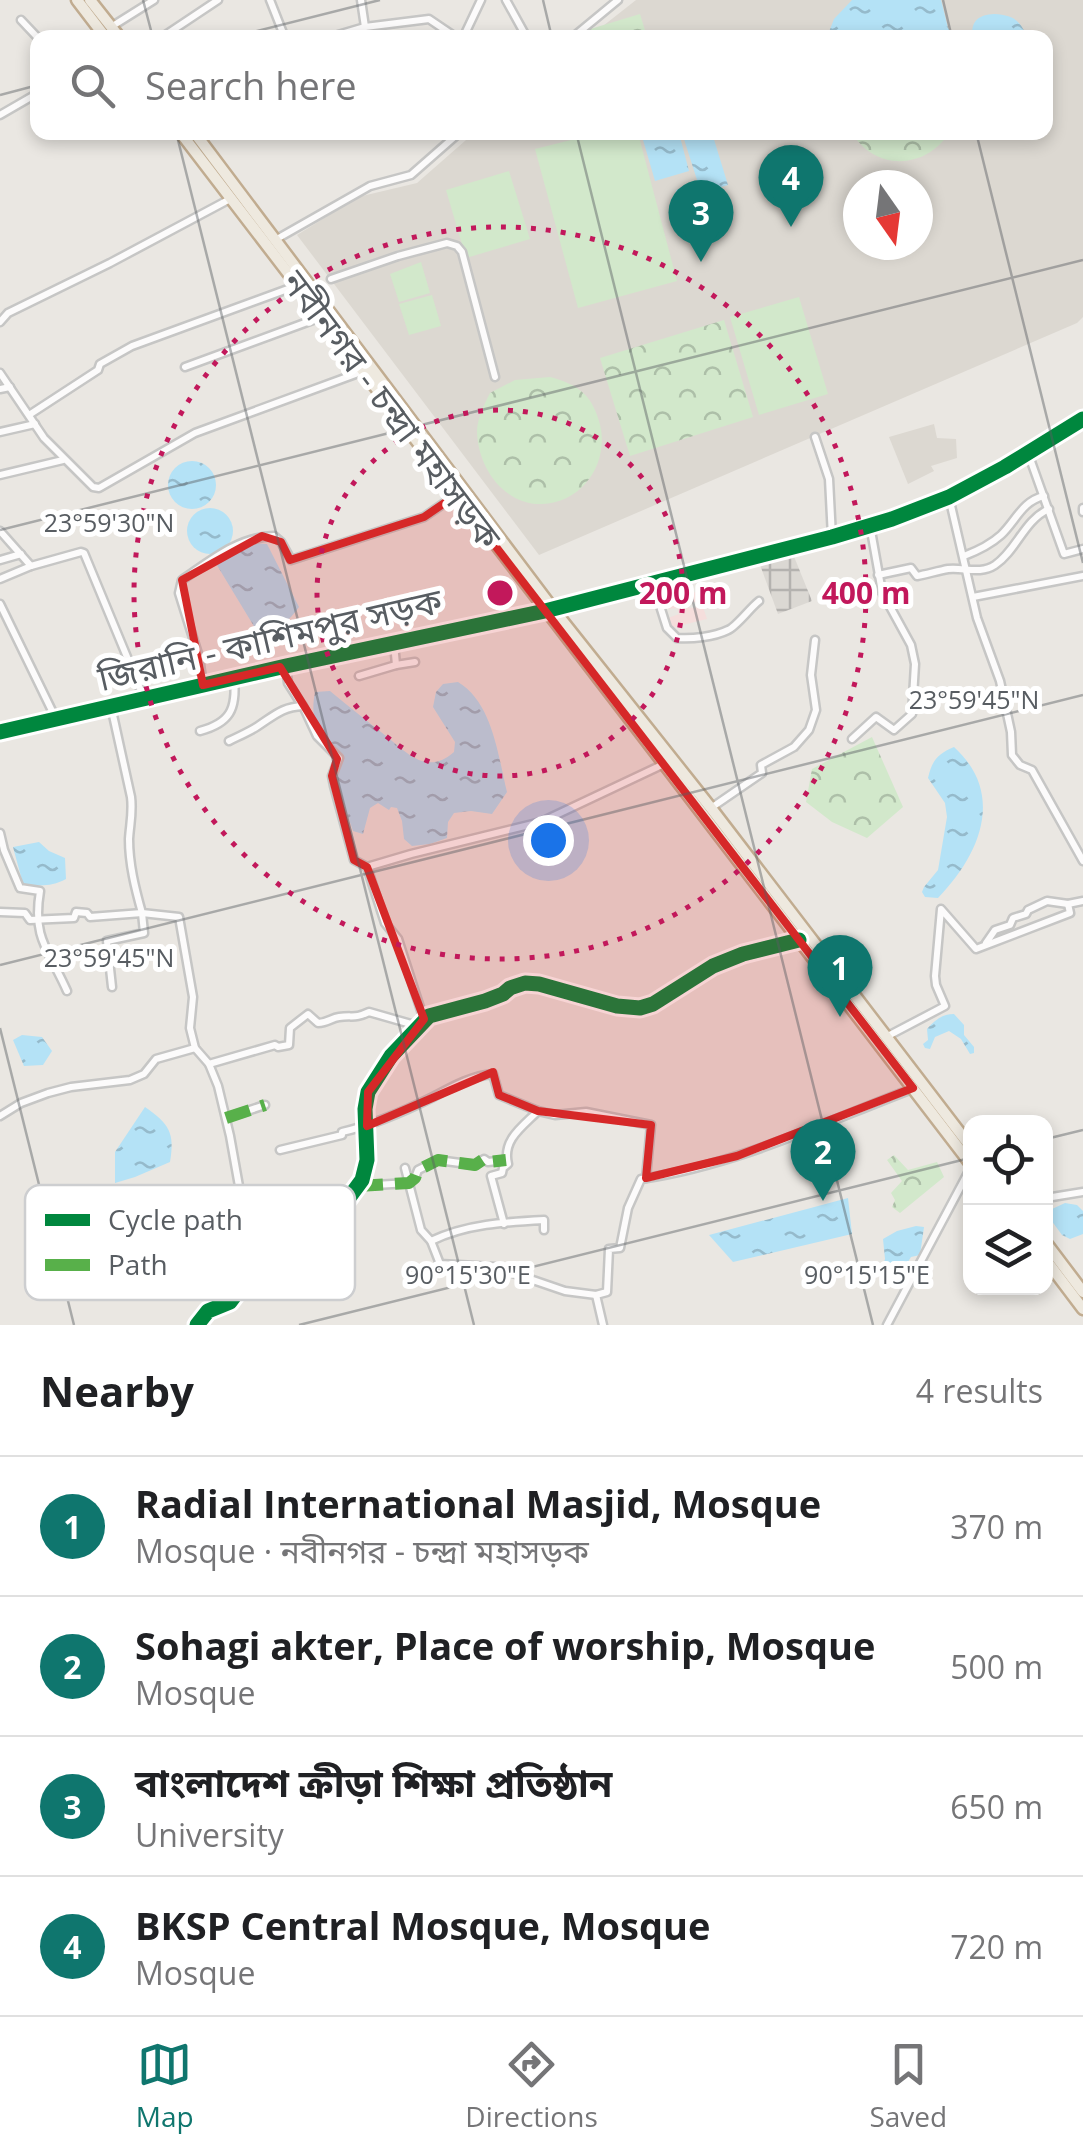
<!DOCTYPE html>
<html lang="en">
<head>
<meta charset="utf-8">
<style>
	body { margin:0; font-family:"Open Sans","Noto Sans Bengali",sans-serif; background:#f6f6f6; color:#202124 }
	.controls { position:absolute; right:30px; bottom:30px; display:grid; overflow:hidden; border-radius:20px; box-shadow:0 5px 15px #0003 }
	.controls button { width:90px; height:90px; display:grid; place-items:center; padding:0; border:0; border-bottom:2px solid #e0e0e0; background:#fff; color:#202124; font:50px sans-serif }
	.compass { position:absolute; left:843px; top:170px; width:90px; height:90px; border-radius:50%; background:#fff; box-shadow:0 5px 15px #0003; rotate:166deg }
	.you { position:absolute; left:548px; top:840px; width:35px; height:35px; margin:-25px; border:8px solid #fff; border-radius:50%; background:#1a73e8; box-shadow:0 0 0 15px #1a73e833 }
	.badge { display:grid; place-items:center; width:65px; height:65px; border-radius:50%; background:#0f766e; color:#fff; font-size:32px; font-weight:700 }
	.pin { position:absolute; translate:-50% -82px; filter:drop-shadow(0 2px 5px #0008) }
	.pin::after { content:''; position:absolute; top:52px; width:35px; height:30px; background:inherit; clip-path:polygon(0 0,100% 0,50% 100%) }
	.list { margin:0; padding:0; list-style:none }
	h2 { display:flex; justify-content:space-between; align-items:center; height:130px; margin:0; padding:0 40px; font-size:42px }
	h2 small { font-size:32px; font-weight:400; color:#757577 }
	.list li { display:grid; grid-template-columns:65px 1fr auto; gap:30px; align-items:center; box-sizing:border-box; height:140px; padding:0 40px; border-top:2px solid #e0e0e0 }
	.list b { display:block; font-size:38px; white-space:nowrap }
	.list p { margin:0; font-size:32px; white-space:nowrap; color:#757577 }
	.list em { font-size:32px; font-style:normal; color:#757577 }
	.icon { flex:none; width:55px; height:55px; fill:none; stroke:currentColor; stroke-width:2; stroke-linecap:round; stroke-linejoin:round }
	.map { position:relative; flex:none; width:1083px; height:1325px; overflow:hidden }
	.search { position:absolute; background:#fff; box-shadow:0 5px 15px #0003; left:30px; right:30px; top:30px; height:110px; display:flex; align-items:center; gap:25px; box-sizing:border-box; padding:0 35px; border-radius:20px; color:#757577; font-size:38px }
	.sheet { height:690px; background:#fff }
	nav { display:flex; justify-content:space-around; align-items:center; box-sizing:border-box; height:140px; border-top:2px solid #e0e0e0; background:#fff; font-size:28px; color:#757577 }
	nav a { display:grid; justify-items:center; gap:5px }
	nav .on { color:#0f766e }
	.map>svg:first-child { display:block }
	.industrial { fill:url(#industrial-grid) }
	.education { fill:#dcd8d1; fill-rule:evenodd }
	.medical { fill:#f5dedc }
	.grass { fill:#d2e8cb }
	.forest { fill:url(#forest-crowns) }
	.water { fill:url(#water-ripples) }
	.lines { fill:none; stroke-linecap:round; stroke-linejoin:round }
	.minor-casing { stroke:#c6c6c5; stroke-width:11 }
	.highway-casing { stroke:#c1ac90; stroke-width:15 }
	.minor { stroke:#fcfbfb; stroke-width:6 }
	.highway { stroke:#eee9df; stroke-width:10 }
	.quiet { stroke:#58b04a; stroke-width:12; stroke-dasharray:25 12; stroke-linecap:butt }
	.cycleway-casing { stroke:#fff; stroke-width:21 }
	.cycleway { stroke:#00873e; stroke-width:15 }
	.marked { fill:#d62828; fill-opacity:0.2; stroke:#d62828; stroke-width:8; stroke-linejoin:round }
	.ticks { fill:none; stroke:#585d62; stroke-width:2.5; stroke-opacity:0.45 }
	.ring { fill:none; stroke:#c2185b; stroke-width:5; stroke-dasharray:5 10 }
	.labels { text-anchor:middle; stroke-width:10; stroke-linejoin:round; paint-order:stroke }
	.street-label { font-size:35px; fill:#585d62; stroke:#fff }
	.key { fill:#fff; stroke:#cdced0; stroke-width:2.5 }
	.key-label { font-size:28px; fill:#585d62 }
	.ticks-label { font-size:25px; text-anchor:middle; fill:#585d62; stroke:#fff; stroke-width:10; stroke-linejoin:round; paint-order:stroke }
	.centre { fill:#c2185b; stroke:#fff; stroke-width:5 }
	.ring-label { font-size:30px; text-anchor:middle; font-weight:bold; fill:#c2185b; stroke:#fff; stroke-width:10; stroke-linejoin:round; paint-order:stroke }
</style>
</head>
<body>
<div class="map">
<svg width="1083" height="1325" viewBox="0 0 1083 1325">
	<defs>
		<pattern id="industrial-grid" width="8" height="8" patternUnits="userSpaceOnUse" patternTransform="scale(2.5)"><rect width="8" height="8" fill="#dbd8d3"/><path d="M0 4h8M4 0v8" fill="none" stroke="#b4b2af"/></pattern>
		<pattern id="forest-crowns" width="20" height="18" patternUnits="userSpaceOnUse" patternTransform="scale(2.5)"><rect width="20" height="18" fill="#d2e8cb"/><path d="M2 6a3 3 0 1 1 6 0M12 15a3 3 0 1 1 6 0" fill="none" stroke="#adbfa8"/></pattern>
		<pattern id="water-ripples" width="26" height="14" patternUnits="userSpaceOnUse" patternTransform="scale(2.5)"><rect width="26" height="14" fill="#b4e2f6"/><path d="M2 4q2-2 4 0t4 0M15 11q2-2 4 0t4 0" fill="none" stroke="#95bacb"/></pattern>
	</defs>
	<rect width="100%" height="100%" fill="#eae7e2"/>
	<polygon class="industrial" points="793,554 812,601 778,614 759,562"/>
	<g class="education">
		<path d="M636,0H1083V317L1077,323L539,555L297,235L358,197L417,183L474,133L1046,132V38L589,37ZM858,185H918V245H858Z"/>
		<polygon points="934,424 937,438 956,439 957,458 931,466 934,471 908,484 889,437"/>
	</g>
	<polygon class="medical" points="696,592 698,601 688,604 689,608 703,607 707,619 670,628 668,618 679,614 677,608 668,609 666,600"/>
	<g class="grass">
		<polygon points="599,133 638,133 677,281 578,308 535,149"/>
		<polygon points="509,171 530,239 466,258 446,190"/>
		<polygon points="421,262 430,293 399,302 390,274"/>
		<polygon points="432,295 441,326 409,335 399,304"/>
		<polygon points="799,297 828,394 759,415 730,317"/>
	</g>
	<g class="forest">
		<polygon points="640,14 647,37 589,37 587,30"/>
		<path d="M852,133H949C925,170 875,171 852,133Z"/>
		<polygon points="724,320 753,417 630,456 600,358"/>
		<path d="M550,377C576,384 591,393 599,421C611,460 584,503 542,504C503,505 477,466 477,430C478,417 484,405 490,393L515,380Z"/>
		<polygon points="872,737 903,807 867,838 832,822 806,802 812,769"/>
		<polygon points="894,1155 908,1170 937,1162 944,1177 900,1213 892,1207 895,1200 891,1193 902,1181 887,1160"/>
	</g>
	<g class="water">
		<polygon points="852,0 941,0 948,28 954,37 934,37 923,32 912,31 876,35 872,37 827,37 834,19"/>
		<path d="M994,14C1013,15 1020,20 1027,37H972C971,21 978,15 994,14Z"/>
		<polygon points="641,133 679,133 689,171 655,181"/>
		<polygon points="682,133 712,133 728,185 701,193 699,190 707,222 686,227 676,190 698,183"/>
		<circle cx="192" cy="485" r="24"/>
		<circle cx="210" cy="531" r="23"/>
		<path d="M252,543L267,544L299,607C288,622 274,636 255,628L215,562Z"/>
		<path d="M458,682C493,703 498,756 507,792L492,814L471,811L454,813L448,822L447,838L430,844L412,846L404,839L402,821L397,808L391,807L389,810L378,803L370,808L363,834L353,831L335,779L341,758C324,731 308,729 315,692L330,691C348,706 367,721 386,736C407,753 427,776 454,752L455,742L433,707L436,692L443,684Z"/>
		<path d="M954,747C1006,794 980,855 938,898L925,897L922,892L924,887L938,870L947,817L945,803L928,778C932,761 937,754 954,747Z"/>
		<path d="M39,842L49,851L65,858L66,879C51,887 39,886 23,884L13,847Z"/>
		<path d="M954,1014L964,1025V1035L974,1047V1053L970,1054L961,1039L949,1031L935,1037L930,1049L925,1048L923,1044L928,1040L927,1029C935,1020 942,1014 954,1014Z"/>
		<polygon points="22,1035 42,1037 52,1051 43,1065 24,1066 13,1040"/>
		<path d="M145,1107C169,1124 175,1132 170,1162L135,1177L115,1183V1152Z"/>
		<path d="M268,1184L280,1189L288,1216L281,1224L266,1232C254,1220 246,1208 248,1190Z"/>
		<polygon points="848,1198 852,1234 733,1262 709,1235"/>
		<polygon points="1065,1203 1077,1205 1083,1211 1083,1234 1070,1239 1062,1235 1051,1220 1052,1209"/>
		<polygon points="916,1226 924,1227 920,1255 911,1257 898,1278 881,1271 885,1259 883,1239 897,1231"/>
	</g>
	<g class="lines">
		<g class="minor-casing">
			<g id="minor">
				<polyline points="270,0 285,38"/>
				<polyline points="361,0 365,27"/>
				<polyline points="506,0 527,38"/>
				<polyline points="21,20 38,38"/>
				<polyline points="111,27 154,0"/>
				<polyline points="161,38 218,0"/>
				<polyline points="328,38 365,27 429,19 457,38"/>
				<polyline points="463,38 481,0"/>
				<polyline points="572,38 618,0"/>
				<polyline points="0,115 38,93"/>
				<polyline points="275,240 370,186 411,175 460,132"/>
				<polyline points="331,279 398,256 447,243 457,246 462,252 495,377"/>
				<polyline points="0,322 8,313 110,263 230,199"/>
				<polyline points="185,367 321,317"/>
				<polyline points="0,373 44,438 93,487 99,488 195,433 361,372"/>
				<polyline points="0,389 10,387"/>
				<polyline points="29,415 98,370 100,364 132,346 296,286"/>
				<polyline points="0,432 35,424"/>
				<polyline points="815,437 829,479 832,537"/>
				<polyline points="1028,453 1064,554 1083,549"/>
				<polyline points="0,475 63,460"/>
				<polyline points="949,497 977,618 1000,681 1011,732 1012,755 1020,765 1032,770 1083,861"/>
				<polyline points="1083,508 1083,512"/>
				<polyline points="0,531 31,566 0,579"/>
				<path d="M964,556C977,551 990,545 1001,535C1016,521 1022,501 1044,496"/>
				<polyline points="0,560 21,554"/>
				<polyline points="31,566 81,552 84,553 144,698"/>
				<path d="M878,575L911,568L917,576C927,574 938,571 948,569C963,567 980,575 995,565C1017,550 1024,520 1049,509"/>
				<path d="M653,584L667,628L677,638C692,639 714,637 728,630C736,627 750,608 759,601"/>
				<polyline points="973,597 1083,576"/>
				<polyline points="0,604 56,719"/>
				<polyline points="396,665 415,662"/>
				<polyline points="286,666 288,683 302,705"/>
				<polyline points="359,676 396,665 394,643"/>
				<path d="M203,685L199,657L179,593L182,580C210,561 238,537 274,536L281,542L291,560L424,517L456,495"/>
				<path d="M111,706L131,797C133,812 130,824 129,839C129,864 135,888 142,913L179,917L193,997L190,1028L195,1048L209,1064L218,1086L230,1136L244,1214L257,1264"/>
				<path d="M200,731C230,723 237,709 234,678"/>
				<polyline points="0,732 286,666 545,611 832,537 892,519 949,497 1005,467 1083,419"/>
				<polyline points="852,739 876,717 894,730 912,714 915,664 911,645 882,592 870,525"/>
				<path d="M229,741C239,736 249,732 258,726C275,715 282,707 303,706L317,736L339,758L332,776L334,786L354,860L367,867L411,854L541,822L666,763"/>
				<polyline points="711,808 762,773 761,765 794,747 809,730 816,710 811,675 815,640"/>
				<path d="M0,833L4,850L20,888L40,891C32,939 49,950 67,991"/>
				<polyline points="367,867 385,923 398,939 424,1020"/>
				<polyline points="0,912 25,913 30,920 74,918 76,912 87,913 90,917 142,913 144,933 107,941 112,987"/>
				<polyline points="986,943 995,930 1010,925 1013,918 1026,914 1028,910 1047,901 1068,904"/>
				<polyline points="886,1037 945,1006 936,985 935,976 941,909 976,949 1070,913 1068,904 1083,901"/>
				<path d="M209,1064L275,1045L278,1047L289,1045L290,1028L308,1014L318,1023C328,1023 331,1018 339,1017C354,1015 354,1019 369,1012L418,1026"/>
				<polyline points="0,1116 21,1103 48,1093 71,1087 130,1080 144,1074 156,1059 195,1048"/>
				<polyline points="226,1118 265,1105"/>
				<path d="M280,1150L342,1135V1132C373,1125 405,1111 433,1097C452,1087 471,1076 493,1074L499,1095L538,1111"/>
				<polyline points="405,1168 421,1230 431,1241 440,1264 495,1267 565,1291 596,1295"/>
				<polyline points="358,1186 409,1183 415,1178 418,1170 438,1160 475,1165 484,1159 488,1162 506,1160"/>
				<polyline points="1046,1198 1083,1192"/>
				<path d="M504,1224L491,1176L502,1173L503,1168L508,1164C502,1140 522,1127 538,1111L555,1115L586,1112L651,1125L646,1178"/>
				<path d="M431,1241C466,1224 505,1222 544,1220V1230"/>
				<polyline points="197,1325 208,1311 230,1302 262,1259 289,1240 306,1224 329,1215 348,1199 362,1180 367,1160 365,1109 368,1092 391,1056 429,1016 485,1001 503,994 510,988 525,983 539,984 617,1006 640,1008 653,1004 713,966 743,954 797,940"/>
				<path d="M603,1325L596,1295L607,1292L609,1249L620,1248L628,1208L641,1179C736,1165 823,1123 912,1089"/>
				<polyline points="887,1325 970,1169"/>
			</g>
		</g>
		<g class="highway-casing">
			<g id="highway">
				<polyline points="77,0 106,38"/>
				<polyline points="90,0 120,38"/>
				<polyline points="180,132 970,1163"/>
				<polyline points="194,132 553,609 711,808 970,1146"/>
				<polyline points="1046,1243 1083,1292"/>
				<polyline points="1046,1260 1083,1309"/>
			</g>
		</g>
		<use href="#minor" class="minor"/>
		<use href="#highway" class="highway"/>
		<g class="quiet">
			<polyline points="226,1118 265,1105"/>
			<polyline points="358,1186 409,1183 415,1178 418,1170 438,1160 475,1165 484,1159 488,1162 506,1160"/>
		</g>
		<g class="cycleway-casing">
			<g id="cycleway">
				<polyline points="0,732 286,666 545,611 832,537 892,519 949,497 1005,467 1083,419"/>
				<polyline points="197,1325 208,1311 230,1302 262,1259 289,1240 306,1224 329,1215 348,1199 362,1180 367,1160 365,1109 368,1092 391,1056 429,1016 485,1001 503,994 510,988 525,983 539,984 617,1006 640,1008 653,1004 713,966 743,954 799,940"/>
			</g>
		</g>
		<use href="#cycleway" class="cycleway"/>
	</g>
	<path class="marked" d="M456,495L913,1088L737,1156L646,1178L651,1125L538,1111L499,1095L493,1072L367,1126L368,1092L424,1019L367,867L354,860L332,776L337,759L280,667L203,685L182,580L262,536L281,542L290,560L424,517Z"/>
	<path class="ticks" d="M143,0L153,38M543,0L552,38M943,0L952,38M229,38L380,0M0,95L38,85M176,132L474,1325M576,132L873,1325M976,132L1083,563M0,530L1083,260M0,965L1083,695M0,1028L74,1325M1046,1139L1083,1130M299,1325L970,1158"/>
	<g class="ring">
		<circle cx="500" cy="593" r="183"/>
		<circle cx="500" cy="593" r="366"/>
	</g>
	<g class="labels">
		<g class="street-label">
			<text transform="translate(391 410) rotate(53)" y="12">নবীনগর - চন্দ্রা মহাসড়ক</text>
			<text transform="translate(270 640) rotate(-13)" y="12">জিরানি - কাশিমপুর সড়ক</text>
		</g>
	</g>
	<rect x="25" y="1185" width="330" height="115" rx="15" class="key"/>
	<rect x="45" y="1214" width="45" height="12" fill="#00873e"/>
	<rect x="45" y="1259" width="45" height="12" fill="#58b04a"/>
	<g class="key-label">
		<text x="108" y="1230">Cycle path</text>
		<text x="108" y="1275">Path</text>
	</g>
	<g class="ticks-label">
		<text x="109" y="532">23°59'30"N</text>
		<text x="974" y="709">23°59'45"N</text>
		<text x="109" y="967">23°59'45"N</text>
		<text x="468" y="1284">90°15'30"E</text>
		<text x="867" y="1284">90°15'15"E</text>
	</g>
	<circle cx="500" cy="593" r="15" class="centre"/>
	<g class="ring-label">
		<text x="683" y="604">200 m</text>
		<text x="866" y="604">400 m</text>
	</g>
</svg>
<div class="controls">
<button><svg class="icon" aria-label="locate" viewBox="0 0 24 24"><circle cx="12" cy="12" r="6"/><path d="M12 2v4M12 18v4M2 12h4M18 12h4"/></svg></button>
<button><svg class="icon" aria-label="layers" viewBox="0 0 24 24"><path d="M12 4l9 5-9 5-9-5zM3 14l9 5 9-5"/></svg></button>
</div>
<svg class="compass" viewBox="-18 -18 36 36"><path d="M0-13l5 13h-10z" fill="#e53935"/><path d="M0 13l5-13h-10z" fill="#757577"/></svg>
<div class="you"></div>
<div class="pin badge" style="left:840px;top:1017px">1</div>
<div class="pin badge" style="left:823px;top:1201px">2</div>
<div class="pin badge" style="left:701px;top:262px">3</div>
<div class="pin badge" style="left:791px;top:227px">4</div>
<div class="search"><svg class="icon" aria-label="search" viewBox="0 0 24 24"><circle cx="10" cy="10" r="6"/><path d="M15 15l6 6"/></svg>Search here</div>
</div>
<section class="sheet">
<h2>Nearby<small>4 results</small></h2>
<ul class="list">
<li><span class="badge">1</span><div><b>Radial International Masjid, Mosque</b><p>Mosque · নবীনগর - চন্দ্রা মহাসড়ক</p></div><em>370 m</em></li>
<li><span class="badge">2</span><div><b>Sohagi akter, Place of worship, Mosque</b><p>Mosque</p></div><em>500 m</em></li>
<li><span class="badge">3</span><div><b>বাংলাদেশ ক্রীড়া শিক্ষা প্রতিষ্ঠান</b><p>University</p></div><em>650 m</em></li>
<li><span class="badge">4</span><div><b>BKSP Central Mosque, Mosque</b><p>Mosque</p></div><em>720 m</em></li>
</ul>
</section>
<nav>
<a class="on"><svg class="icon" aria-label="map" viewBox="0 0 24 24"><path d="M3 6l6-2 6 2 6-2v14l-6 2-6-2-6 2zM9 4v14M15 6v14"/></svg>Map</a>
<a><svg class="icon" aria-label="directions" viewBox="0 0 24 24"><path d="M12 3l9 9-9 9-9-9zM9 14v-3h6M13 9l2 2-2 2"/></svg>Directions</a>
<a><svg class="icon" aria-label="saved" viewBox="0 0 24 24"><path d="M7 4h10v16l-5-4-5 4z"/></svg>Saved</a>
</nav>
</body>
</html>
